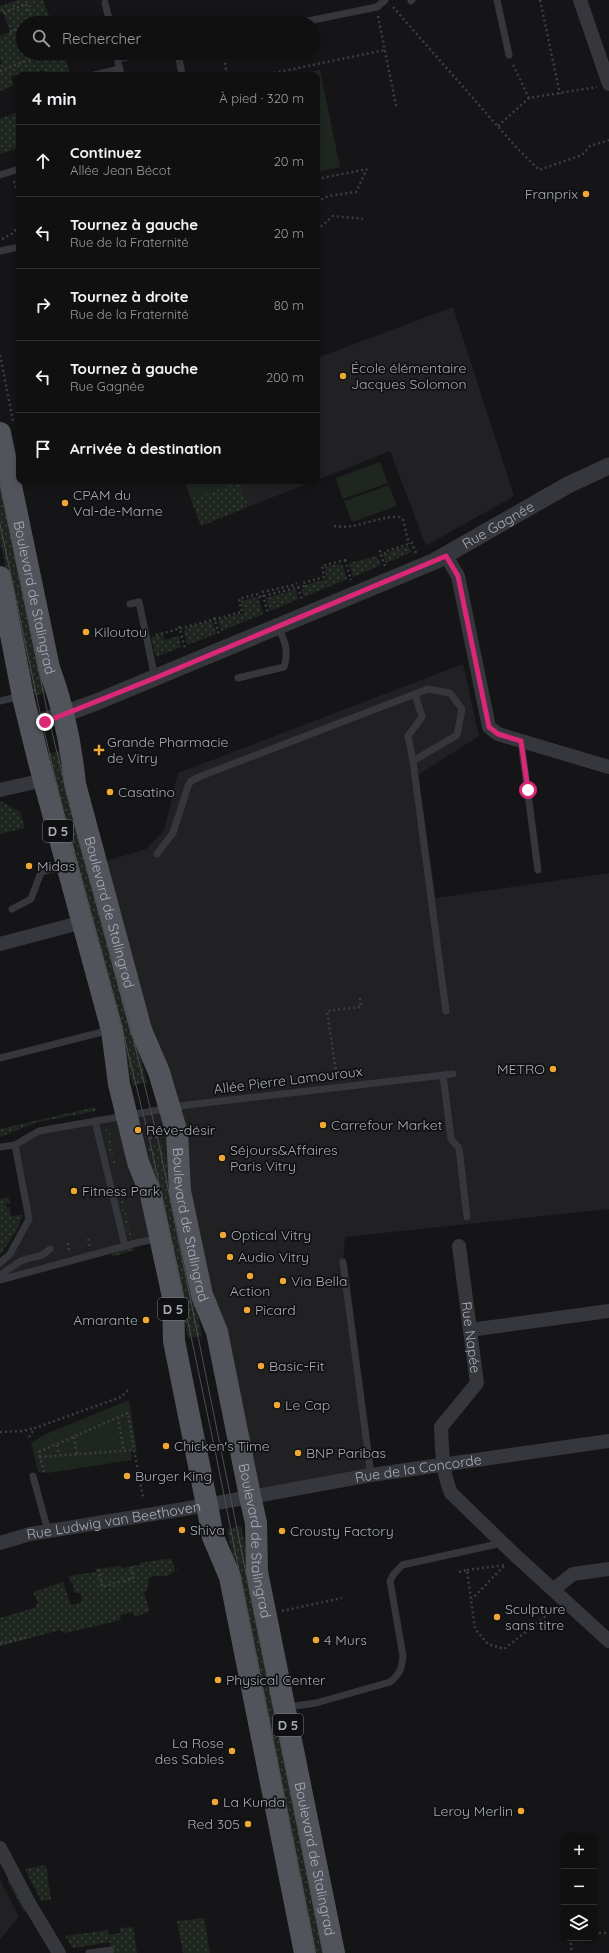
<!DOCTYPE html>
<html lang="fr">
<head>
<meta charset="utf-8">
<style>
	body { margin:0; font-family:Quicksand,sans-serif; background:#1e1e1f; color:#f1f3f6 }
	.controls { position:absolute; right:12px; bottom:12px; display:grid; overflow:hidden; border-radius:8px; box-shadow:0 2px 6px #0003 }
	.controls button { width:36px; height:36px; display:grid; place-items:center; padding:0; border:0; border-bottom:1px solid #303031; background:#101011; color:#f1f3f6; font:20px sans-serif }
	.stop { position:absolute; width:12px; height:12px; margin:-9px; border:3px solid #db2777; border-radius:50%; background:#fff }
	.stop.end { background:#db2777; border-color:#fff; box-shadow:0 1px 4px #0008 }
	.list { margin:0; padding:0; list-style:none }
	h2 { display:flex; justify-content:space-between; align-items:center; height:52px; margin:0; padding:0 16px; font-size:17px }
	h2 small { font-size:13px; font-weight:400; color:#9c9d9f }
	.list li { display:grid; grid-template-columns:26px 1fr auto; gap:12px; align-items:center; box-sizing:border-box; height:72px; padding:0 16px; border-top:1px solid #303031 }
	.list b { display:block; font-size:15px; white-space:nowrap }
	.list p { margin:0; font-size:13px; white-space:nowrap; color:#9c9d9f }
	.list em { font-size:13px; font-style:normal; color:#9c9d9f }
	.icon { flex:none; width:22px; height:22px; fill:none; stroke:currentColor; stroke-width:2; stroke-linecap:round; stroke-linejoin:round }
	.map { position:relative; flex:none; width:609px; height:1953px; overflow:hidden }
	.search { position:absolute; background:#101011; box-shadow:0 2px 6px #0003; left:16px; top:16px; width:304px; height:44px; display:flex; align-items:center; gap:10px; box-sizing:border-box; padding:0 14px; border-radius:22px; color:#9c9d9f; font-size:15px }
	.panel { position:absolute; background:#101011; box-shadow:0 2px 6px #0003; left:16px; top:72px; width:304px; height:412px; border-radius:8px }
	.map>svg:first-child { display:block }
	.built { fill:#212124 }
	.grass { fill:url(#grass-dots) }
	.park { fill:#1f2620 }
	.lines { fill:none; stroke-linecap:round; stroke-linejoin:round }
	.path { stroke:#3c3e43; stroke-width:2.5; stroke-dasharray:2 3; stroke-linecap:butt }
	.service { stroke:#36373c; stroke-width:7 }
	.minor { stroke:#36373c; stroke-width:14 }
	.tertiary { stroke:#36373c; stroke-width:17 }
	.primary { stroke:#52545b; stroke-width:22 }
	.tram { stroke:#4b4d53; stroke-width:1 }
	.route { stroke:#db2777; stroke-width:5 }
	.poi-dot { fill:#efa834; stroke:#101012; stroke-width:1.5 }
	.labels { text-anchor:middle; stroke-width:3.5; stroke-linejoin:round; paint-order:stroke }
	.shield { fill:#101012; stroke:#7a7d86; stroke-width:1 }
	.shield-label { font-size:13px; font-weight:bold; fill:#a7acb7 }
	.poi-label { font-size:14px; fill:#a7acb7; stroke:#101012; text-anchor:start }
	.street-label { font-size:14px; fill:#a7acb7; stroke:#101012 }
</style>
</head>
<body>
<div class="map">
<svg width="609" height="1953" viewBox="0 0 609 1953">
	<defs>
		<pattern id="grass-dots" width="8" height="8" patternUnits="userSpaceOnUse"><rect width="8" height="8" fill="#1f2620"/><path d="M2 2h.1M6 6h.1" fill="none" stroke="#3d433e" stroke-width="1.8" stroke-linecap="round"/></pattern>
	</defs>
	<rect width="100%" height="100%" fill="#151517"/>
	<g class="built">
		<polygon points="453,307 514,496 426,546 390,451 317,480 317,358"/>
		<polygon points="238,481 314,481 248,507"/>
		<polygon points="463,664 479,736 418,775 436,898 609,873 609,1209 345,1237 343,1262 371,1475 250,1496 189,1233 0,1280 0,1263 29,1219 15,1145 28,1136 169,1108 96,864 146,849 164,831 178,773"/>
		<polygon points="0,1880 19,1916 0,1940"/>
	</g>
	<g class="grass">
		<polygon points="19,0 43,0 52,23 23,23 23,53 63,53 71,75 48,75 42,70 30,75 28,71 11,77 14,85 0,91 0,64 2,63 0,57 0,36 10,32 3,12 0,13 0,6"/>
		<polygon points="18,112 19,147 0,154 0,119"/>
		<polygon points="0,464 46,693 32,696 0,539"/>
		<polygon points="239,482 248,507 201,526 191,499"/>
		<polygon points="408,546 412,552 386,563 383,555 388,554 387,552"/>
		<polygon points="377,556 381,565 353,577 349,563"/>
		<polygon points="339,564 343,566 347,579 304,597 302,590 305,587 305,585 327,579 324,567"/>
		<polygon points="296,590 298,599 270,611 266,598"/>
		<polygon points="257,597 257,600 259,599 263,614 221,631 218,620 244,613 241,601"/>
		<polygon points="212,621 216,634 187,645 184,631 186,628"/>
		<polygon points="163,634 165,640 179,636 181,647 156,657 151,637"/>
		<polygon points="60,751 147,1082 133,1086 46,754"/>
		<polygon points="0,801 20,812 25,828 0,834"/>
		<polygon points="95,1107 96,1111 38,1122 0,1137 0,1129"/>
		<polygon points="109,1129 116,1163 112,1164 105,1130"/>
		<polygon points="162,1143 202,1336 188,1338 148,1147"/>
		<polygon points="9,1198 10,1203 5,1204 6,1207 9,1207 11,1216 23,1215 16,1232 0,1255 0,1199"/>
		<polygon points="124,1200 132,1238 128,1239 120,1201"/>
		<polygon points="133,1245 134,1250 112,1257 111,1251"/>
		<polygon points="241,1526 327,1953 312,1953 227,1529"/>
		<polygon points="165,1559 172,1559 175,1570 179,1569 167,1576 155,1576 149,1578 147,1590 144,1593 150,1611 135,1617 133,1612 120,1615 121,1620 65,1633 60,1630 0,1646 0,1618 37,1607 36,1604 38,1603 33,1592 63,1582 71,1605 82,1602 81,1593 76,1593 74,1591 73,1583 71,1583 68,1576 96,1572 96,1569 121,1566 122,1568 139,1565 139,1563"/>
		<polygon points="46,1865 51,1900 41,1901 25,1869"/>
		<polygon points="10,1878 28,1909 24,1912 7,1880"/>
		<polygon points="204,1918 210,1953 183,1953 177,1921"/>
		<polygon points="133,1927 137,1953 112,1953 110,1942 73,1948 65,1936 108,1930 109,1935 120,1933 120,1928"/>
	</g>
	<g class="park">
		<polygon points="320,70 340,167 317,172 317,75 294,75"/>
		<polygon points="380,462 388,483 343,499 336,478"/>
		<polygon points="184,481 238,481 239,482 191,499"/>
		<polygon points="389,485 397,506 352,522 344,501"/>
		<polygon points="129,1400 137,1450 131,1452 132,1460 48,1473 38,1472 31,1443 46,1434"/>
	</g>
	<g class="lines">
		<g class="path">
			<polyline points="540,0 560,94"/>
			<polyline points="393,7 515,146 539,170 582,155 590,146 609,140"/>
			<polyline points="3,13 26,4 34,23"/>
			<polyline points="378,16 396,106"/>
			<polyline points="10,32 23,27"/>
			<polyline points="223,53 227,75"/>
			<polyline points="513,65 529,98"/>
			<polyline points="0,71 46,53"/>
			<polyline points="264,75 385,50"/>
			<polyline points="498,126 529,98 597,87"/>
			<polyline points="317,179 367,169"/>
			<polyline points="14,181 19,196"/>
			<polyline points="317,202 328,196 356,192 367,169"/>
			<polyline points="317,230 333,216 363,219"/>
			<polyline points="2,239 13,233 19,226"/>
			<polyline points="0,355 13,421"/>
			<path d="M334,526C356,530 377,516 399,517L403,520L409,544"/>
			<polyline points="380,550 381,555"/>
			<polyline points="345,560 351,580"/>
			<polyline points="385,566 381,555 386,553 386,551 412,543 416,553"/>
			<polyline points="298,587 302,600"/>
			<polyline points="262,592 294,585 297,583"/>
			<polyline points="263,595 268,614"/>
			<polyline points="214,617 219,635"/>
			<polyline points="179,626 185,648"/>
			<polyline points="156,635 242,612 239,599 258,594 259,597 304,586 303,583 324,577 322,566 345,560 344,559"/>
			<polyline points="337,1079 327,1011 361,1007 360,998"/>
			<polyline points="150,1138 161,1136"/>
			<polyline points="88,1239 90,1246"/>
			<polyline points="68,1243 69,1251"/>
			<polyline points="118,1417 124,1452"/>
			<polyline points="0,1432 23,1431 34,1428"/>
			<polyline points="29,1437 35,1428 121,1397 130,1388"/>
			<polyline points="74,1437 77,1454"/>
			<polyline points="57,1445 59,1455"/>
			<polyline points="40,1457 39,1452 128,1413 134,1450"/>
			<polyline points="44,1472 40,1457 134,1450 143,1497"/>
			<polyline points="99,1569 102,1587 133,1578 131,1566"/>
			<polyline points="467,1570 505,1565 472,1599"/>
			<polyline points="459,1572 467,1570 475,1629 488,1644 504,1649 555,1609"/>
			<polyline points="282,1611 342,1598"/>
			<polyline points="0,1644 28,1637"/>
			<polyline points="594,1933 609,1933"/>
			<polyline points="570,1938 572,1953"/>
		</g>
		<g class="service">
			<polyline points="497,0 509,55"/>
			<polyline points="411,1 412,0"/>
			<polyline points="105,3 110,23"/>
			<polyline points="298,23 377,7 385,0"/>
			<polyline points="116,53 121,75"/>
			<polyline points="178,53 182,75"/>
			<polyline points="118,59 146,53"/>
			<polyline points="94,75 120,69"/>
			<polyline points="0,175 19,169"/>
			<polyline points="0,251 19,247"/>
			<polyline points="130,604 139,602 155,678"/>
			<path d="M238,678L284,667C289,651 285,641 278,627"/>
			<polyline points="0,701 21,696"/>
			<polyline points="521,741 538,870"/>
			<polyline points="413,761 408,736 422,717 415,694"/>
			<polyline points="157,854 173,833 188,786 191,781 201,776 428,689 450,693 462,709 457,735 413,761 446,1011"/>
			<polyline points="12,909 31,899 41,872 65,866"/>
			<polyline points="0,1058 110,1030"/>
			<polyline points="443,1075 451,1139 459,1148 467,1217"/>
			<polyline points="95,1121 125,1246"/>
			<polyline points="0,1147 15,1145 39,1131 187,1105 453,1074"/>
			<polyline points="343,1262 371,1475"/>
			<polyline points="0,1263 10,1254 29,1219 15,1145"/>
			<path d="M0,1275C7,1271 14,1265 21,1261C33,1255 39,1260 50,1249"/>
			<polyline points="0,1280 140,1242 158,1239"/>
			<polyline points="33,1476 48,1531"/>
			<path d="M287,1707L316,1703L390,1682C400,1674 402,1668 403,1656L390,1581L393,1575L402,1565L502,1543"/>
			<polyline points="89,1953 111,1950"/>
		</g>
		<g class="minor">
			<polyline points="580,0 609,84"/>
			<polyline points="446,556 458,576 489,727 498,734 609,767"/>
			<polyline points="0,790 44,780"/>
			<polyline points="0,944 83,922"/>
			<path id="s1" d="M459,1246L477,1383L441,1427C442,1449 442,1472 451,1493L515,1555L609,1641"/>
			<polyline points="470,1330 609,1311"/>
			<path id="s2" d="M0,1543L30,1534L184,1509L371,1475L609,1441"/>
			<polyline points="554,1589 573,1574 609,1569"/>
			<polyline points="0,1848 29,1903 59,1953"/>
		</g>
		<path class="tertiary" id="s3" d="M30,726L94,703L435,561L568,485L609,466"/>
		<g class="primary">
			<path id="s4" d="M0,433L49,668C63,705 71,744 75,784L141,1030L159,1072L177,1133L180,1191L202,1295L217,1332L250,1496L256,1523L257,1572L334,1953"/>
			<polyline points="0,577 23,697 39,762 112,1030 119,1084 138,1162 151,1195 173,1297 174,1341 207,1505 213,1537 230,1577 305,1953"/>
		</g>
		<g class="tram">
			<polyline points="0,483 49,720 78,838 127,1013 159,1144 323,1953"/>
			<polyline points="0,524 42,722 70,840 119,1016 151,1146 216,1455 315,1953"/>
		</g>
	</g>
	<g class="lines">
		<polyline class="route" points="45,722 155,678 446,556 458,576 489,727 498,734 521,741 528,790"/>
	</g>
	<g class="poi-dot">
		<circle cx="586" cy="194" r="4"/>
		<circle cx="343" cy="376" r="4"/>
		<circle cx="65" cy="503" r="4"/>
		<circle cx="86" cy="632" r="4"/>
		<path d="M97 744h4v4h4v4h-4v4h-4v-4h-4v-4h4z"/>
		<circle cx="110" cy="792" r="4"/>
		<circle cx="29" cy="866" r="4"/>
		<circle cx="553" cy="1069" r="4"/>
		<circle cx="323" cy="1125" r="4"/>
		<circle cx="138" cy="1130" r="4"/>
		<circle cx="222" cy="1158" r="4"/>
		<circle cx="74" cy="1191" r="4"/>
		<circle cx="223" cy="1235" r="4"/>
		<circle cx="230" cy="1257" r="4"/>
		<circle cx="250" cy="1276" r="4"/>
		<circle cx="283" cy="1281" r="4"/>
		<circle cx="247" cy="1310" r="4"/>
		<circle cx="146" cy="1320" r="4"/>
		<circle cx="261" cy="1366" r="4"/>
		<circle cx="277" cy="1405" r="4"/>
		<circle cx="166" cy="1446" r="4"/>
		<circle cx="298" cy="1453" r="4"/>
		<circle cx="127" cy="1476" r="4"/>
		<circle cx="182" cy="1530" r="4"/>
		<circle cx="282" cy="1531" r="4"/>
		<circle cx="497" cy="1617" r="4"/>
		<circle cx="316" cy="1640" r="4"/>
		<circle cx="218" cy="1680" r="4"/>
		<circle cx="232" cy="1751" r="4"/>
		<circle cx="215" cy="1802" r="4"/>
		<circle cx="521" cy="1811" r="4"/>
		<circle cx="248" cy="1824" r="4"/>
	</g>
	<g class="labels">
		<g class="shield">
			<rect x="43" y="820" width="30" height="22" rx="3"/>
			<rect x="158" y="1298" width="30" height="22" rx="3"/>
			<rect x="273" y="1714" width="30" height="22" rx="3"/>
		</g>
		<g class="shield-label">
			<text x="58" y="836">D 5</text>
			<text x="173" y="1314">D 5</text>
			<text x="288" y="1730">D 5</text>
		</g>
		<g class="poi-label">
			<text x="578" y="199" text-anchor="end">Franprix</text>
			<text x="351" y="373">École élémentaire<tspan x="351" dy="16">Jacques Solomon</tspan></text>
			<text x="73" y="500">CPAM du<tspan x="73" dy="16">Val-de-Marne</tspan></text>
			<text x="94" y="637">Kiloutou</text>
			<text x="107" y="747">Grande Pharmacie<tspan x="107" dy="16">de Vitry</tspan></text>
			<text x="118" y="797">Casatino</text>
			<text x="37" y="871">Midas</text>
			<text x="545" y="1074" text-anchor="end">METRO</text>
			<text x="331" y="1130">Carrefour Market</text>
			<text x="146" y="1135">Rêve-désir</text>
			<text x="230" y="1155">Séjours&amp;Affaires<tspan x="230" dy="16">Paris Vitry</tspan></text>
			<text x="82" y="1196">Fitness Park</text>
			<text x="231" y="1240">Optical Vitry</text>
			<text x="238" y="1262">Audio Vitry</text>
			<text x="291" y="1286">Via Bella</text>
			<text x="250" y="1296" text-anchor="middle">Action</text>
			<text x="255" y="1315">Picard</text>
			<text x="138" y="1325" text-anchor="end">Amarante</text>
			<text x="269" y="1371">Basic-Fit</text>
			<text x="285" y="1410">Le Cap</text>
			<text x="174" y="1451">Chicken's Time</text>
			<text x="306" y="1458">BNP Paribas</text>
			<text x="135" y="1481">Burger King</text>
			<text x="190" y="1535">Shiva</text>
			<text x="290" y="1536">Crousty Factory</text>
			<text x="505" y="1614">Sculpture<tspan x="505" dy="16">sans titre</tspan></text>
			<text x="324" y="1645">4 Murs</text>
			<text x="226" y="1685">Physical Center</text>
			<text x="224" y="1748" text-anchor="end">La Rose<tspan x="224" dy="16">des Sables</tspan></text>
			<text x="223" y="1807">La Kunda</text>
			<text x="513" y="1816" text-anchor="end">Leroy Merlin</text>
			<text x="240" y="1829" text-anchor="end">Red 305</text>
		</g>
		<g class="street-label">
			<text dy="5" stroke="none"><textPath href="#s3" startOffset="510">Rue Gagnée</textPath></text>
			<text dy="5" stroke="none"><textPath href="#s4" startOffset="168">Boulevard de Stalingrad</textPath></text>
			<text dy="5" stroke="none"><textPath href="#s4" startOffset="492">Boulevard de Stalingrad</textPath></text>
			<text transform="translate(288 1080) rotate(-7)" y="5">Allée Pierre Lamouroux</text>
			<text dy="5" stroke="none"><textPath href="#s4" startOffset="816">Boulevard de Stalingrad</textPath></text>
			<text dy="5" stroke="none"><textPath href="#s1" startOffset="92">Rue Napée</textPath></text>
			<text dy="5" stroke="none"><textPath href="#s2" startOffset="425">Rue de la Concorde</textPath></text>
			<text dy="5" stroke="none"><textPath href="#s2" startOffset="116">Rue Ludwig van Beethoven</textPath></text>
			<text dy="5" stroke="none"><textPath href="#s4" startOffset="1140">Boulevard de Stalingrad</textPath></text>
			<text dy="5" stroke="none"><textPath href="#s4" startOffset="1464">Boulevard de Stalingrad</textPath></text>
		</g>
	</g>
</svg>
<div class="controls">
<button>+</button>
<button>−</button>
<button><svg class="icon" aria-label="layers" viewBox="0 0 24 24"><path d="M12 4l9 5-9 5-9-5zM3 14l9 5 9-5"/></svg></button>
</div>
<div class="stop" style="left:528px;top:790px"></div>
<div class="stop end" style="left:45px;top:722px"></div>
<div class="search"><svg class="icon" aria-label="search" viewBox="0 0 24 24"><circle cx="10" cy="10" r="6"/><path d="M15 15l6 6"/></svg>Rechercher</div>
<section class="panel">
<h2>4 min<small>À pied · 320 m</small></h2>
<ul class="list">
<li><svg class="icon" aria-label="ahead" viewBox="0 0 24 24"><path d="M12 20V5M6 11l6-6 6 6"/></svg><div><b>Continuez</b><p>Allée Jean Bécot</p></div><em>20 m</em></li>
<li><svg class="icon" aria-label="left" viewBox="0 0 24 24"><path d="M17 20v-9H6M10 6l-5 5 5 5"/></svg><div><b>Tournez à gauche</b><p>Rue de la Fraternité</p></div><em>20 m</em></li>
<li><svg class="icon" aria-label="right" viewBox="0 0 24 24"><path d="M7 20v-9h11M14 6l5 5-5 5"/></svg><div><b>Tournez à droite</b><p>Rue de la Fraternité</p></div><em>80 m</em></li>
<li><svg class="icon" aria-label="left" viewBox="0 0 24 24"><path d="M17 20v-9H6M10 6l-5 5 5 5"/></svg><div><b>Tournez à gauche</b><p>Rue Gagnée</p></div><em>200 m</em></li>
<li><svg class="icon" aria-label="arrive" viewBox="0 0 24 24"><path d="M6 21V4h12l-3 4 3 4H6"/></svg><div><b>Arrivée à destination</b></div></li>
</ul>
</section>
</div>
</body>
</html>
